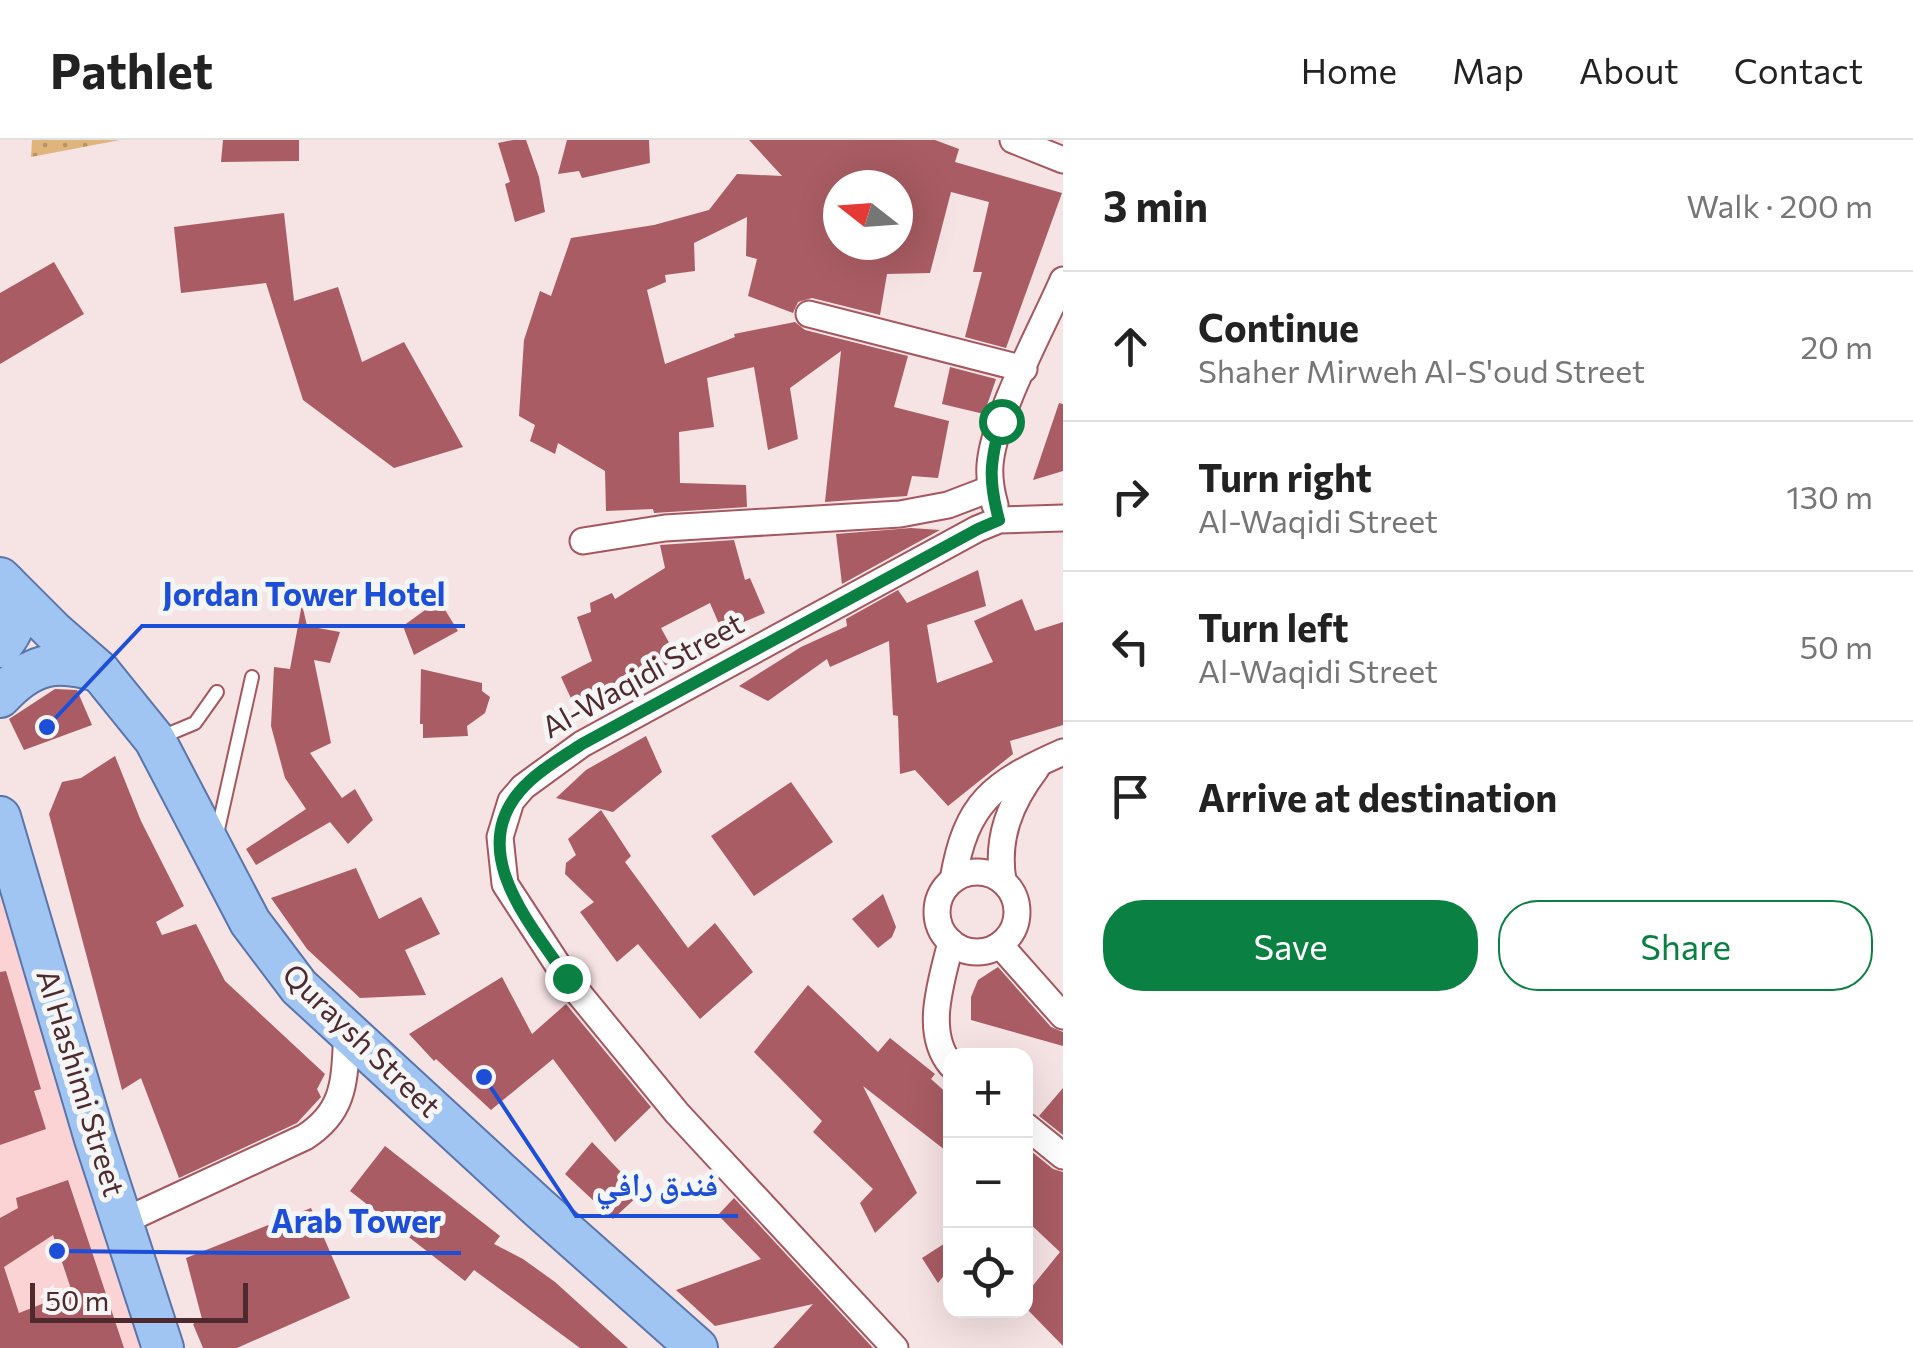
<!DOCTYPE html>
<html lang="en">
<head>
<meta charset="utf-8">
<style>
	body { margin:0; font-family:Commissioner,"Noto Naskh Arabic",sans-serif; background:#f6f6f6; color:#222 }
	.controls { position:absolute; right:30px; bottom:30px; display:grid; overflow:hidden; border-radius:20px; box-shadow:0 10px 40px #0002 }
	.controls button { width:90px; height:90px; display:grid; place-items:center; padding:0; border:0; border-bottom:2px solid #e0e0e0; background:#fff; color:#222; font:50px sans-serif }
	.compass { position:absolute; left:823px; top:30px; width:90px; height:90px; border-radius:50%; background:#fff; box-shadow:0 10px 40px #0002; rotate:287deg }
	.scale { position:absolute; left:30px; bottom:25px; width:218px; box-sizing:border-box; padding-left:10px; border:5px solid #4e2a2e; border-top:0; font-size:28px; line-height:35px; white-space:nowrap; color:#4e2a2e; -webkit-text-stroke:8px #f5f5f5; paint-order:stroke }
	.stop { position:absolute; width:30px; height:30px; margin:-22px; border:8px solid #0b8043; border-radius:50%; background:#fff }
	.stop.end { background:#0b8043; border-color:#fff; box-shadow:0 2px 10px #0008 }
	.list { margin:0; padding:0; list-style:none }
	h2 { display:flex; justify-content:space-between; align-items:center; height:130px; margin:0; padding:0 40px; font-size:42px }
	h2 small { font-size:32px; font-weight:400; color:#767676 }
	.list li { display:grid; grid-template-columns:65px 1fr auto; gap:30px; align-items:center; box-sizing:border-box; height:150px; padding:0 40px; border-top:2px solid #e0e0e0 }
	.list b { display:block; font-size:38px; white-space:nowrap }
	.list p { margin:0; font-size:32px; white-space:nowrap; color:#767676 }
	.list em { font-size:32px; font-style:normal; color:#767676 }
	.actions { display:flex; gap:20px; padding:30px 40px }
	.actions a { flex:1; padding:22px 0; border:2px solid #0b8043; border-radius:40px; text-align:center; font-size:35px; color:#0b8043 }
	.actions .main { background:#0b8043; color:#fff }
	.icon { flex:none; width:55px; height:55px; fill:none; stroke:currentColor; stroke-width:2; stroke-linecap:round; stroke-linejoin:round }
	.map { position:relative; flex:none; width:1063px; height:1208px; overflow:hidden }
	header { display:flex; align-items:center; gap:60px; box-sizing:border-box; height:140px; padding:0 50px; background:#fff; border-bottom:2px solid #e0e0e0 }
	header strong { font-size:48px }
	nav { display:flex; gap:55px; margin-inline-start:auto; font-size:35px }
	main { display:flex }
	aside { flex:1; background:#fff }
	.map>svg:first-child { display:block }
	.built { fill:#fcd3d5 }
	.grass { fill:url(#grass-dots) }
	.building { fill:#a95c63; fill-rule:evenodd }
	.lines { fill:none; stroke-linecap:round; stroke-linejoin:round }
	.service-casing { stroke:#a6565e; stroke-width:16 }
	.minor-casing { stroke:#a6565e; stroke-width:29 }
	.primary-casing { stroke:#5a75a9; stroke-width:44 }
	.service { stroke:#fff; stroke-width:12 }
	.minor { stroke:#fff; stroke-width:25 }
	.primary { stroke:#a0c5f3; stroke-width:40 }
	.route { stroke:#0b8043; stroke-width:12 }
	.labels { text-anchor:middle; stroke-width:10; stroke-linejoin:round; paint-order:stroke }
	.street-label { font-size:30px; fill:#4e2a2e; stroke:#f5f5f5 }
	.leader { fill:none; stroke:#1d4ed8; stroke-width:4 }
	.callout-dot { fill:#1d4ed8; stroke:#f5f5f5; stroke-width:4 }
	.callout-label { font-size:32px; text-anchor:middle; font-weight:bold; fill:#1d4ed8; stroke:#f5f5f5; stroke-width:10; stroke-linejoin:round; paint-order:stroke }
</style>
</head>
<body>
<header>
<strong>Pathlet</strong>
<nav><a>Home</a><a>Map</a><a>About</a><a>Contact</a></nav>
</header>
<main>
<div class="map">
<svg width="1063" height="1208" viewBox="0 0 1063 1208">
	<defs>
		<pattern id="grass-dots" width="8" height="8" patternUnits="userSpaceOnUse" patternTransform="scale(2.5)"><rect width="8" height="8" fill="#dfb57b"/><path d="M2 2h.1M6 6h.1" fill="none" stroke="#b79365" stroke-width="1.8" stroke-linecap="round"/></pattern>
	</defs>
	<rect width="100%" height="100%" fill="#f6e3e4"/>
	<polygon class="built" points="0,744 163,1208 0,1208"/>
	<polygon class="grass" points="32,0 120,0 31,17"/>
	<g class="building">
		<polygon points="223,0 299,0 299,21 221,22"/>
		<polygon points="513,0 526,0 539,37 545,72 515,82 505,44 510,42 498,3"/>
		<polygon points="567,0 649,0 650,23 582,38 579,31 558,34"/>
		<path d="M749,0H935L959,9L955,22L1062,53L1006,208L965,197L982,132H973L989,62L951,52L930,133L887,134L880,175L812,158L798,162L793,173L748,156L757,119L746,116L747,77L694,103L695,131L665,135L666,142L647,150L665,224L735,197L734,194L795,182L805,190L908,216L894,267L949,281L938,338L912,336L907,356L825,362L841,211L790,248L798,299L768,310L754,227L707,238L714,287L679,292L680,343L746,345L747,367L654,373L653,369L606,371L605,331L558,303L555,314L530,301L535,285L519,276L524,200L540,151L551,156L571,98L654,85L709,70L737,34L782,36ZM838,45H898V105H838Z"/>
		<polygon points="284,73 294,161 338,147 362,222 404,202 463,307 394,328 303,260 266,143 181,153 174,87"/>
		<polygon points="54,122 84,174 0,224 0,153"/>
		<polygon points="950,227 996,239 984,274 942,264"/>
		<polygon points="1059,263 1063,264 1063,331 1033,340"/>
		<polygon points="911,388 940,390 842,444 836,394"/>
		<polygon points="734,400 745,440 750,438 765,473 722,491 710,463 661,488 678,519 576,569 561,537 592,521 577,477 591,472 590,463 612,453 615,459 665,428 660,405"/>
		<polygon points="978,430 986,466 927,485 937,543 993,522 974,481 1022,459 1035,491 1063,482 1063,585 1010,601 1013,614 948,666 915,630 900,634 898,576 893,575 889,501 830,527 827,519 768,561 739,546 801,507 847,486 846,479 898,450 907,463"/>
		<polygon points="439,460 458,491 414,515 403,486"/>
		<polygon points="302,464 307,486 340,492 330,523 314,520 331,603 310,613 342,658 355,649 373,680 348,704 330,682 256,725 246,709 306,669 285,638 271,586 274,527 290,529"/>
		<polygon points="421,529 482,543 482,551 490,557 485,573 467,586 468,596 423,598 423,584 420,584"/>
		<polygon points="55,549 77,550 92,585 24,610 9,579"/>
		<polygon points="646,596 662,632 613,672 556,658 586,630"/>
		<polygon points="115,616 141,681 184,766 156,782 162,795 196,784 225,841 325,934 317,949 321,957 297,983 179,1038 141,938 122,950 49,674 62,642 81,638"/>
		<polygon points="791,642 833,702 754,756 711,696"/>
		<polygon points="601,670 631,716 625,722 688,808 715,783 753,832 700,879 638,804 617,822 580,772 594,762 565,734 566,723 576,715 568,699"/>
		<polygon points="356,728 379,779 421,757 440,794 405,810 426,855 360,858 307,809 271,758"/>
		<polygon points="883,754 896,787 892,797 878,808 852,779"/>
		<polygon points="998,827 1051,887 1063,892 1063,906 971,880 971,857 978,840"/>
		<polygon points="6,831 41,949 34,951 46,989 0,1005 0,832"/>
		<polygon points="502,837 532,894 566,864 651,967 615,1002 553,919 491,970 436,919 434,921 409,894"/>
		<polygon points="808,845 878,912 890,898 935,934 931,939 950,956 950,1014 863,946 917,1053 875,1093 860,1063 873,1049 813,992 822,981 754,912"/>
		<polygon points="1063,948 1063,995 1039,976"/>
		<polygon points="592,1002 641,1053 613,1079 565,1034"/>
		<polygon points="385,1006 500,1096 494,1104 523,1119 555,1142 628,1208 580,1208 474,1130 465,1141 350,1051"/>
		<polygon points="1026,1007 1053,1029 1063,1032 1063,1206 1026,1168 1026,1154 1060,1112 1026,1080"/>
		<path d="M68,1040L124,1208H0V1078L18,1068L16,1058ZM53,1095L72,1152L19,1173L4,1127Z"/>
		<polygon points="734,1058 873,1208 773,1208 813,1164 715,1186 676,1150 761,1119 718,1075"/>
		<polygon points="311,1068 350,1158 237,1208 203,1208 193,1184 202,1179 186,1118"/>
		<polygon points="950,1100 950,1128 938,1143 922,1118"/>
	</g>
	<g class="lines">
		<g class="service-casing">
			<g id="service">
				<polyline points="159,598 195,583 217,552"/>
				<polyline points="217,694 252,537"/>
			</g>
		</g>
		<g class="minor-casing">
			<g id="minor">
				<polyline points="1013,0 1063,20"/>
				<polyline points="809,174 1024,229"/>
				<path d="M995,365C991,351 989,339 990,325C994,275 1042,189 1063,140"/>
				<polyline points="583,401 665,388 900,374 948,365 990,349"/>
				<circle cx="977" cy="772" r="40"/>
				<path d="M953,740C966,662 993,643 1063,612"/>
				<path d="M1003,741C996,698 1010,663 1036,629"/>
				<polyline points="1000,805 1063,876"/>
				<path d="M951,925C923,892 942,840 951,802"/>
				<polyline points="1026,986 1063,1016"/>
				<path d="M124,1081L305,997C347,970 344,938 347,893"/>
				<polyline points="895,1208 677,973 567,839 505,744 500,697 511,661 523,647 582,604 977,389 999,380 1063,378"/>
			</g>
		</g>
		<g class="primary-casing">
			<g id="primary">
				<polyline points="0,438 53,491 100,532 155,600 250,782 299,847 538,1067 697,1208"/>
				<path d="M0,507C21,483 18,470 5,443"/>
				<path d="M0,557C31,523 56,518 100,532"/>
				<polyline points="0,677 95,999 163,1208"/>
			</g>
		</g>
		<use href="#service" class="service"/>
		<use href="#minor" class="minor"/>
		<use href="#primary" class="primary"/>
	</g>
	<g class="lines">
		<path class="route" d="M567,838C532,786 466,713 520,651C536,632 561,618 582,604L978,389L999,380C988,339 990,322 1001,281"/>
	</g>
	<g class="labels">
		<g class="street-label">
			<text transform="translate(643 536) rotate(-29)" y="10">Al-Waqidi Street</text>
			<text transform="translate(361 901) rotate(44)" y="10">Quraysh Street</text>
			<text transform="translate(80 943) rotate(73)" y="10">Al Hashimi Street</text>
		</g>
	</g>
	<path class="leader" d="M47 587L142 486H465M484 937L576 1076H738M57 1111L250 1113H461"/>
	<g class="callout-dot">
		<circle cx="47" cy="587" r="10"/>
		<circle cx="484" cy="937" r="10"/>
		<circle cx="57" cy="1111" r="10"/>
	</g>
	<g class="callout-label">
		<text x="304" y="466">Jordan Tower Hotel</text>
		<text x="657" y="1056">فندق رافي</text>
		<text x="356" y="1093">Arab Tower</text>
	</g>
</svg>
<div class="controls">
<button>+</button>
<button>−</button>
<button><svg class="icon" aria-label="locate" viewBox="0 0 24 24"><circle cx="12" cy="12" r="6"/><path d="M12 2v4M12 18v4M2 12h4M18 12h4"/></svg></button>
</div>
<svg class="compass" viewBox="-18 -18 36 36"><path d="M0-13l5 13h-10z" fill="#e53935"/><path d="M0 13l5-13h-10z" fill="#767676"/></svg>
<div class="scale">50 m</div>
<div class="stop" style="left:1001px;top:281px"></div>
<div class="stop end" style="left:567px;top:838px"></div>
</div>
<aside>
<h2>3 min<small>Walk · 200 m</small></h2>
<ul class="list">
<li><svg class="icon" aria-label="ahead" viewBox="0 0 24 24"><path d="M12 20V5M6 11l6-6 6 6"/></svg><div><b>Continue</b><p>Shaher Mirweh Al-S'oud Street</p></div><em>20 m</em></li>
<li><svg class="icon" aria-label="right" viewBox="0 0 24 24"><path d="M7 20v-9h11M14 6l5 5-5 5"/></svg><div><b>Turn right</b><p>Al-Waqidi Street</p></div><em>130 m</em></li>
<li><svg class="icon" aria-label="left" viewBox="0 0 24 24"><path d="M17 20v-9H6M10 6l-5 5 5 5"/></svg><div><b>Turn left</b><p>Al-Waqidi Street</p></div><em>50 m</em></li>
<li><svg class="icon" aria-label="arrive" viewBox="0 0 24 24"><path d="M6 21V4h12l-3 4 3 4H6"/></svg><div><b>Arrive at destination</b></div></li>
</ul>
<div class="actions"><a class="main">Save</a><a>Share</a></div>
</aside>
</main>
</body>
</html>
